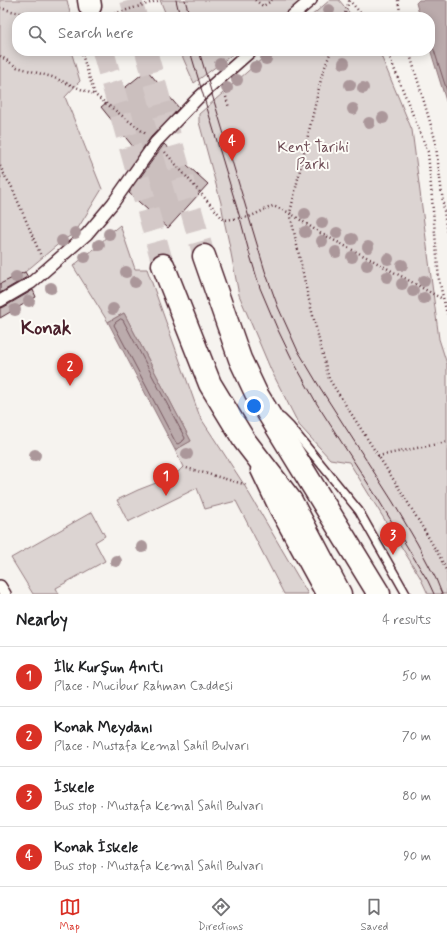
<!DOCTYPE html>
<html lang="en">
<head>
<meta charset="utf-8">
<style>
	body { margin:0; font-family:Mynerve,sans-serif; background:#f2f2f2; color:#202124 }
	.you { position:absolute; left:254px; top:406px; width:14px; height:14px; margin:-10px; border:3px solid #fff; border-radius:50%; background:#1a73e8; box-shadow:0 0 0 6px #1a73e833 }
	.badge { display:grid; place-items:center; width:26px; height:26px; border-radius:50%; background:#d93025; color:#fff; font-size:13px; font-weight:700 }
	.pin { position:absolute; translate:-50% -33px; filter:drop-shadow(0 1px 2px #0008) }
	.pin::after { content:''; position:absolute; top:21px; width:14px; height:12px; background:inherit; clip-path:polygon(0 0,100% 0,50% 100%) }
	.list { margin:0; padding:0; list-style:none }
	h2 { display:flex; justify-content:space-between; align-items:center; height:52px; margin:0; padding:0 16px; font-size:17px }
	h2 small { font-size:13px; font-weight:400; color:#757577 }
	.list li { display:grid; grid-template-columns:26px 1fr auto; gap:12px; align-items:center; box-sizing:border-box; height:60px; padding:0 16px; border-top:1px solid #e0e0e0 }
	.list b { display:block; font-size:15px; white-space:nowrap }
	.list p { margin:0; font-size:13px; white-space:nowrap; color:#757577 }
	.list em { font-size:13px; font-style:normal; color:#757577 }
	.icon { flex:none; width:22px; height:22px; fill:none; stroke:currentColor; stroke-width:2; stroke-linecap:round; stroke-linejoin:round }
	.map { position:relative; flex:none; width:447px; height:594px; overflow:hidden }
	.search { position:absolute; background:#fff; box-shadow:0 2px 10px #0003; left:12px; right:12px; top:12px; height:44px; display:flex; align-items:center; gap:10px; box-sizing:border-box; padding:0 14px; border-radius:16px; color:#757577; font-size:15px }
	.sheet { height:292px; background:#fff }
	nav { display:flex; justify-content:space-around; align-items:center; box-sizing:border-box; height:56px; border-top:1px solid #e0e0e0; background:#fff; font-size:11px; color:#757577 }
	nav a { display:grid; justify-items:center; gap:2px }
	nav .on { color:#d93025 }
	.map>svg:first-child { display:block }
	.green { fill:#dcd4d2; stroke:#937a7e }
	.water { fill:#bbabac; stroke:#8e7378 }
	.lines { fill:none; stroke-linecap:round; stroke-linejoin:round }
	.shore { stroke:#77575f; stroke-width:1 }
	.building { fill:#cbbfbe; stroke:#4a1f2b }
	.primary-tunnel { stroke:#d4c9c8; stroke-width:22; stroke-dasharray:22 11; stroke-linecap:butt }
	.service-casing { stroke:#4a1f2b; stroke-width:10 }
	.pedestrian-casing { stroke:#4a1f2b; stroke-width:14 }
	.minor-casing { stroke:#4a1f2b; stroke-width:17 }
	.primary-casing { stroke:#4a1f2b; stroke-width:25 }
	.path { stroke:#4a1f2b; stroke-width:2.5; stroke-dasharray:1 3; stroke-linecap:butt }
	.service { stroke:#fdfcf7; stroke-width:7 }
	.pedestrian { stroke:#fdfcf7; stroke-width:11 }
	.minor { stroke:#fdfcf7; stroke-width:14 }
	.primary { stroke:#fdfcf7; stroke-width:22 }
	.tram { stroke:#4a1f2b; stroke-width:1 }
	.tree { fill:#ab979a }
	.labels { text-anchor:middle; stroke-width:4; stroke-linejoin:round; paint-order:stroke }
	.park-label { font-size:15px; fill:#6e4c55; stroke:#fdfcf7 }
	.district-label { font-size:19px; font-weight:bold; fill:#4a1f2b; stroke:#fdfcf7 }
</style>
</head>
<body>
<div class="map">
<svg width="447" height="594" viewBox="0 0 447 594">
	<rect width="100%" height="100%" fill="#f6f3ef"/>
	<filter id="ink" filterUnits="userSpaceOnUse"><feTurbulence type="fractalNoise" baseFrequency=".025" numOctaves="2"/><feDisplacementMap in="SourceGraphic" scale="8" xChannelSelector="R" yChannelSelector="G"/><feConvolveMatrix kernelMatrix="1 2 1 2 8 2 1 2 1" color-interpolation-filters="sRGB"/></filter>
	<g filter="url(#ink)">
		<g class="green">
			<polygon points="0,0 67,0 70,13 69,17 17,17 17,51 71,51 80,81 65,97 102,189 75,233 62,241 25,272 0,285"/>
			<polygon points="160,0 303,0 281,17 167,17"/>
			<polygon points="330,0 339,0 353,17 310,17"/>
			<polygon points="180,51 237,51 194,83"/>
			<polygon points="271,51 379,51 412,130 439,339 447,364 447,594 428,594 420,577 349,462 330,459 299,425 271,370 239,295 229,243 224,220 221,203 199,122 199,114"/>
			<polygon points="120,225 135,269 147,269 200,417 243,483 308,594 284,594 236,501 205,509 197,488 128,522 117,500 138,490 174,476 183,467 175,450 191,441 124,313 108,322 73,266 99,245 109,234"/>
			<polygon points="92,512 105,536 95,542 105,561 56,588 59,594 33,594 11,558"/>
		</g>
		<g class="water">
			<polygon points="419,0 447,0 447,104 430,49 430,17 420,17 416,3"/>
			<polygon points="124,313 191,441 175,450 108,322"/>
		</g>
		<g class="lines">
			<g class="shore">
				<polyline points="430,47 433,48 434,50 447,91"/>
				<polygon points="121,319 123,320 185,438 184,440 178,444 176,443 114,325 115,323"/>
			</g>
		</g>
		<g class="building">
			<polygon points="147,70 179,108 151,137 139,154 101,107"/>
			<polygon points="164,144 208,184 168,228 129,193"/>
			<polygon points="25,272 28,277 27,277 0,293 0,284"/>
			<polygon points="33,290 36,297 0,318 0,308 4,307"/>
		</g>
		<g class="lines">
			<g class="primary-tunnel">
				<polyline points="131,0 136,17"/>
				<polyline points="103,51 163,265"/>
				<polyline points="146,51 204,256"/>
			</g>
			<g class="service-casing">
				<polyline id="service" points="282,418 290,426 359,511 406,594"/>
			</g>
			<g class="pedestrian-casing">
				<g id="pedestrian">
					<polyline points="291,17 311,0"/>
					<polyline points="0,301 31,283 87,234 113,203 156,142 198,98 251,51"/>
					<polyline points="0,586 5,594"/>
				</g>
			</g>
			<g class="minor-casing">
				<polyline id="minor" points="258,470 277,510 323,594"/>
			</g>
			<g class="primary-casing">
				<g id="primary">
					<polyline points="89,0 90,6"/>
					<polyline points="204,256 240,359 256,393 379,594"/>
					<polyline points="163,265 210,384 244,440 291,501 340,594"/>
				</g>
			</g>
			<g class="path">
				<polyline points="255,0 263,6 273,0"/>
				<polyline points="349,0 364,17"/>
				<polyline points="398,0 401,17"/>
				<polyline points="0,8 35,17"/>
				<polyline points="107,16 160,0"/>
				<polyline points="344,17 349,1"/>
				<polyline points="81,51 95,95 146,134"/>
				<polyline points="331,51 322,75 290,213 307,292 329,379 404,496 440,557 447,572"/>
				<polyline points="387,51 428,152 439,280 447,314"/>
				<polyline points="409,51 435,139 447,234"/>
				<polyline points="0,56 17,67 52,77 95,95"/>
				<polyline points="225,93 229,108"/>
				<polyline points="165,152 224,220 249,217 273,206 290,213 320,233 372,260 435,295 443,299"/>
				<polyline points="0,166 6,178 11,185 41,256"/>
				<polyline points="0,177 4,175"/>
				<polyline points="378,456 447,442"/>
				<polyline points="183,467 247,485"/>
			</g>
			<use href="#service" class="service"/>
			<use href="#pedestrian" class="pedestrian"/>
			<use href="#minor" class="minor"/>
			<use href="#primary" class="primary"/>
			<g class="tram">
				<polyline points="176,0 180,17"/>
				<polyline points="185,0 190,17"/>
				<polyline points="190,51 240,218 249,252 260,288 277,328 292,359 317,404 378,499 428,581 434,594"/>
				<polyline points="199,51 265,271 278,307 297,349 319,386 393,502 417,543 436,579 442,594"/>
			</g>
		</g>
		<g class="tree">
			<circle cx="329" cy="10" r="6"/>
			<circle cx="266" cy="59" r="6"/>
			<circle cx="344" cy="63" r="6"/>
			<circle cx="220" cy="64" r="6"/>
			<circle cx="255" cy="67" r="6"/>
			<circle cx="237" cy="80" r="6"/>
			<circle cx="350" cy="85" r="6"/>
			<circle cx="227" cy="88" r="6"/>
			<circle cx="363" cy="88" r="6"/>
			<circle cx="353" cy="109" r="6"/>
			<circle cx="383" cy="118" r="6"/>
			<circle cx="369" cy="123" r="6"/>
			<circle cx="305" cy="214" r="6"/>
			<circle cx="322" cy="223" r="6"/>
			<circle cx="305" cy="232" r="6"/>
			<circle cx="75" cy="233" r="6"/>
			<circle cx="337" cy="233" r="6"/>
			<circle cx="109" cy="234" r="6"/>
			<circle cx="352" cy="239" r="6"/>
			<circle cx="62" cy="241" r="6"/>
			<circle cx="322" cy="241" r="6"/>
			<circle cx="99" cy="245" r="6"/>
			<circle cx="368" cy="247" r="6"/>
			<circle cx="336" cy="252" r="6"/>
			<circle cx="85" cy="257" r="6"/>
			<circle cx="352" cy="257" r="6"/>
			<circle cx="388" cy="259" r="6"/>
			<circle cx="367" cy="265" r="6"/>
			<circle cx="402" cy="265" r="6"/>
			<circle cx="126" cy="272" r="6"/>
			<circle cx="16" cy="277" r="6"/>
			<circle cx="387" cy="277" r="6"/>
			<circle cx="424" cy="281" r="6"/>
			<circle cx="135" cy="282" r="6"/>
			<circle cx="402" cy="284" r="6"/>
			<circle cx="51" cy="288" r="6"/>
			<circle cx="413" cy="291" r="6"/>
			<circle cx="424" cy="298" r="6"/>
			<circle cx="29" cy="301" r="6"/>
			<circle cx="113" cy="309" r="6"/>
			<circle cx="15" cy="310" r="6"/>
			<circle cx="187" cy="454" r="6"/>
			<circle cx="35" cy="455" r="6"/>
			<circle cx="142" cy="547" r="6"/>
			<circle cx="116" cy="561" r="6"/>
		</g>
	</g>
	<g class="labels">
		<g class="park-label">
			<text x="313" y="152">Kent Tarihi<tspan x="313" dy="17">Parkı</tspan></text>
		</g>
		<g class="district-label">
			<text x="46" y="334">Konak</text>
		</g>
	</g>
</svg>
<div class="you"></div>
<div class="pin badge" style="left:166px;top:496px">1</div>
<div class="pin badge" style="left:70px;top:386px">2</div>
<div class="pin badge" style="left:393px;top:555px">3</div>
<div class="pin badge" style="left:232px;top:161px">4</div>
<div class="search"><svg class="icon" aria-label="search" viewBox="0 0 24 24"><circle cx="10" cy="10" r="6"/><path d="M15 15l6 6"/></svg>Search here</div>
</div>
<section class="sheet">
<h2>Nearby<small>4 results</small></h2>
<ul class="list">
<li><span class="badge">1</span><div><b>İlk Kurşun Anıtı</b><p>Place · Mucibur Rahman Caddesi</p></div><em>50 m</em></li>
<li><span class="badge">2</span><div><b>Konak Meydanı</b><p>Place · Mustafa Kemal Sahil Bulvarı</p></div><em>70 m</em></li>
<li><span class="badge">3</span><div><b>İskele</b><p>Bus stop · Mustafa Kemal Sahil Bulvarı</p></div><em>80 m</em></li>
<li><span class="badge">4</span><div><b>Konak İskele</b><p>Bus stop · Mustafa Kemal Sahil Bulvarı</p></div><em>90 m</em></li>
</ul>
</section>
<nav>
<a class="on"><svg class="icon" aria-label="map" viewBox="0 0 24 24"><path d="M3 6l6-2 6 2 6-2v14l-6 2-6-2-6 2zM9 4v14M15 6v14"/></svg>Map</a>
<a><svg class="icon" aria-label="directions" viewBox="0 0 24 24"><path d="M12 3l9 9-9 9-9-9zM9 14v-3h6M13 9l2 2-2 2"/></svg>Directions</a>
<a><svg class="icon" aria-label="saved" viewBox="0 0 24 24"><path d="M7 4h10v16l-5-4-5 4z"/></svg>Saved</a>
</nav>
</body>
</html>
